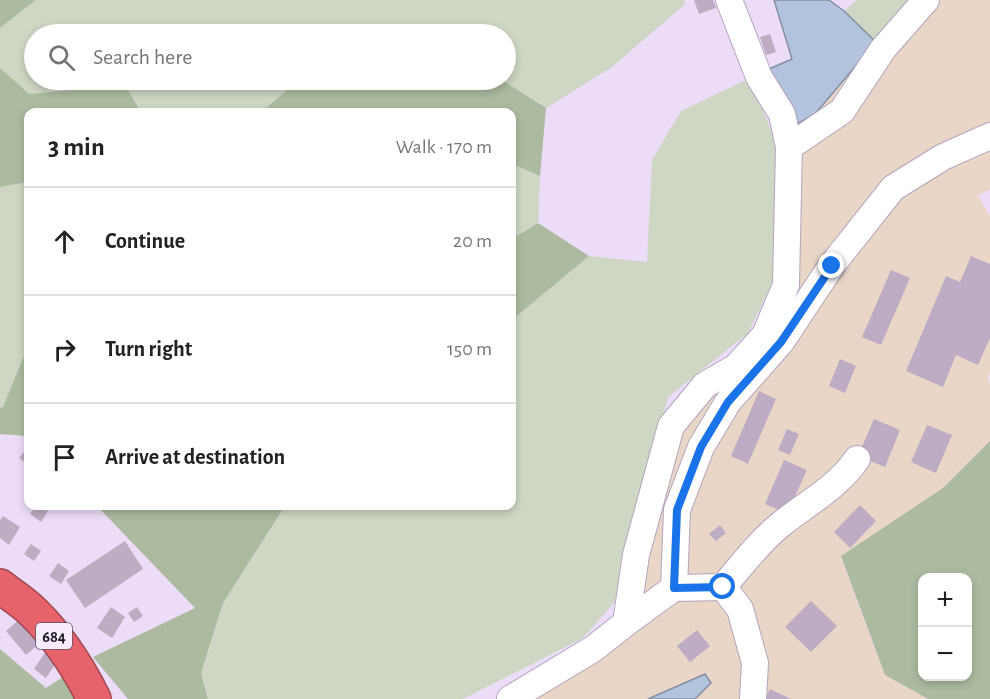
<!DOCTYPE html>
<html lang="en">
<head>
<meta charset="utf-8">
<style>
	body { margin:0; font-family:"Alegreya Sans",sans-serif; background:#f6f6f6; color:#222 }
	.controls { position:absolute; right:18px; bottom:18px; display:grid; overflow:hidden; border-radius:12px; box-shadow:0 3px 9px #0003 }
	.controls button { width:54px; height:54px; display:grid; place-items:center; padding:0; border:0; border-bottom:2px solid #e0e0e0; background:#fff; color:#222; font:30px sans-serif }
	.stop { position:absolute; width:18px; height:18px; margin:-14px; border:4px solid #1a73e8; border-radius:50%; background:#fff }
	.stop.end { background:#1a73e8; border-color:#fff; box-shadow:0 2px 6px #0008 }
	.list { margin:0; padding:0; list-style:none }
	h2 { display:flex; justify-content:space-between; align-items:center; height:78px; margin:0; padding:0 24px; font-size:26px }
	h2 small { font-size:20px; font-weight:400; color:#767676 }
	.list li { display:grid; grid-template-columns:39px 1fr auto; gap:18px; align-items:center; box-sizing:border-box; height:108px; padding:0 24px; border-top:2px solid #e0e0e0 }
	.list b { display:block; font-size:22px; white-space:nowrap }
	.list em { font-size:20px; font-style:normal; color:#767676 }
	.icon { flex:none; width:33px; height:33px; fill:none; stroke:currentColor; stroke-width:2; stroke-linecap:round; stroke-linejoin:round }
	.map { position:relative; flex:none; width:990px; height:699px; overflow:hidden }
	.search { position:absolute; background:#fff; box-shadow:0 3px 9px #0003; left:24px; top:24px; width:492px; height:66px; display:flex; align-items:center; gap:15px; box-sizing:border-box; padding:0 21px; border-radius:33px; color:#767676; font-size:22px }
	.panel { position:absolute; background:#fff; box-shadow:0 3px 9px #0003; left:24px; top:108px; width:492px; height:402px; border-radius:12px }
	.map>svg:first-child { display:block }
	.industrial { fill:#e9d6c6 }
	.green { fill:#cdd7c3 }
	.forest { fill:#acbb9f; fill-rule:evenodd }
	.water { fill:#b1c3dd; stroke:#848fa4; stroke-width:1.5 }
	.building { fill:#beacc5 }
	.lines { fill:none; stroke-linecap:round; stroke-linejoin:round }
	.minor-casing { stroke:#b3a4bf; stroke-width:28 }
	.highway-casing { stroke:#a04851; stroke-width:36 }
	.minor { stroke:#fff; stroke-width:26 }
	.highway { stroke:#e7636c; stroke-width:33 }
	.route { stroke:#1a73e8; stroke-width:8 }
	.labels { text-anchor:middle; stroke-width:6; stroke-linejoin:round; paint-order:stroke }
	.shield { fill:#f6ecfd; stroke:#5d5662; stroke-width:1.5 }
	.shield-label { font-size:16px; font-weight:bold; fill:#1b151f }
</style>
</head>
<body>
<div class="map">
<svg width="990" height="699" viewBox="0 0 990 699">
	<rect width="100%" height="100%" fill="#ecdcf8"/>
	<polygon class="industrial" points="921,0 990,0 990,189 978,196 990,216 990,371 988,378 990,383 990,441 943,488 841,557 885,675 928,699 695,699 711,683 704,674 648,699 510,699 629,625 677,431 702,388 771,341 795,125 876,42"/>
	<g class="green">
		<polygon points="36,0 684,0 685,4 612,67 546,108 502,80 506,80 506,34 34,34 34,80 299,80 261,112 141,112 125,85 28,94 0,68 0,28"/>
		<polygon points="857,0 921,0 876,42 844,11"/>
		<polygon points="750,78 777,145 775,277 748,333 668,397 614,603 583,638 463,699 208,699 201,673 223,603 285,506 512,506 512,320 589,256 647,262 652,160 681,111"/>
		<polygon points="512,164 540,176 538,223 512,239"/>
		<polygon points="28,182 28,346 3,408 0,408 0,187"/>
	</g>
	<g class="forest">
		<polygon points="0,0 36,0 0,28"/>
		<polygon points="0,68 29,94 125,85 141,112 28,112 28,182 0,187"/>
		<polygon points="299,80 502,80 546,108 540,176 512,164 512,112 261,112"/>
		<polygon points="538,223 589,256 512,320 512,239"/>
		<polygon points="28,346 28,436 0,434 0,408 3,407"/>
		<path d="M990,441V699H928L885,675L841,556L943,488ZM922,578H968V676H922Z"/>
		<polygon points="97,506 285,506 223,603 201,673 208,699 128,699 93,657 195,608"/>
		<polygon points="0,649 46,688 66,675 79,699 0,699"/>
	</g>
	<g class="water">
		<polygon points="774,0 829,0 844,11 876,42 815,114 795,125 769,69 792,59"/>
		<polygon points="705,674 711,683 695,699 648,699"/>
	</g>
	<g class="building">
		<polygon points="694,0 713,0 716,8 699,14"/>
		<polygon points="770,34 776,52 766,55 760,37"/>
		<polygon points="971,256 990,264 990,338 978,365 956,355 943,387 906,371 946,276 960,282"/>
		<polygon points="891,270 910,278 881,345 862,337"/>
		<polygon points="840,359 856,366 845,393 829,386"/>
		<polygon points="759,391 776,399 748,464 731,456"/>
		<polygon points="874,419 900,430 885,467 858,456"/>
		<polygon points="927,425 952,435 936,473 911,462"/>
		<polygon points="787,429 799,434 790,455 778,450"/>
		<polygon points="27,449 28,450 28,465 19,458"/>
		<polygon points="784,460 807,470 787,514 765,504"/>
		<polygon points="860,505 876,521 850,548 834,532"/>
		<polygon points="36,506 40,506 48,511 41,522 30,514"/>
		<polygon points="3,516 20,527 9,545 0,538 0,520"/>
		<polygon points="720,525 726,533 716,541 709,534"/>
		<polygon points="125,541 143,569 85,608 66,580"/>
		<polygon points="31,544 41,551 34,561 24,554"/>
		<polygon points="58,563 69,571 61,584 49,576"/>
		<polygon points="811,601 837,626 811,652 785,627"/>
		<polygon points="111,607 125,617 112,638 97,628"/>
		<polygon points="137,607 143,616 134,622 128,613"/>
		<polygon points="20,619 40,643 26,655 6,631"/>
		<polygon points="697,630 710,646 690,662 677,646"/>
		<polygon points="50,645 63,653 46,678 34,669"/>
		<polygon points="770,689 791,699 765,699"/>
	</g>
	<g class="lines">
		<g class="minor-casing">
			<g id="minor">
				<polyline points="789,147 842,111 883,49 926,0"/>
				<polyline points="723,587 740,609 755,663 753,699"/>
				<polyline points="674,588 677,510 701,447 728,402 781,342 832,265 893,188 943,157 990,136"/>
				<path d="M626,623L674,588L723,587C741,566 759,542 780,525C806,504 838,487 857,459"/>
				<polyline points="510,699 593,649 626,623 636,555 671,426 705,385 736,367 765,335 786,285 789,147 782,114 759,77 729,0"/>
			</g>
		</g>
		<g class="highway-casing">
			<path id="highway" d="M0,586C11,595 23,602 33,612C59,637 78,667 94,699"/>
		</g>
		<use href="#minor" class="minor"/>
		<use href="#highway" class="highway"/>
	</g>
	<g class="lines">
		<polyline class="route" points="723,587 674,588 677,510 701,447 728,402 781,342 832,266"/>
	</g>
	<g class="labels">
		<rect class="shield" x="36" y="623" width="36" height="26" rx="4.5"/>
		<g class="shield-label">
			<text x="54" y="642">684</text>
		</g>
	</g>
</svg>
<div class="controls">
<button>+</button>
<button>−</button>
</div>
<div class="stop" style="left:723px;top:587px"></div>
<div class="stop end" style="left:832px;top:266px"></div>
<div class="search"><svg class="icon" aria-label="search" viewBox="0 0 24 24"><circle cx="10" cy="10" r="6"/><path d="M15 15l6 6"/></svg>Search here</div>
<section class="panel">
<h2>3 min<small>Walk · 170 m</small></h2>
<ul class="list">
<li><svg class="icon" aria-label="ahead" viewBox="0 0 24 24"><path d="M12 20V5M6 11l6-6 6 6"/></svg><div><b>Continue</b></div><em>20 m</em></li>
<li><svg class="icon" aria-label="right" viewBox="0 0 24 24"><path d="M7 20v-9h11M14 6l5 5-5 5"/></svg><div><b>Turn right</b></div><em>150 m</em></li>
<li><svg class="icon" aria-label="arrive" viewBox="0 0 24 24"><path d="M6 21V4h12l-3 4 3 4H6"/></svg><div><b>Arrive at destination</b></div></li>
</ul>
</section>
</div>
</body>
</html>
